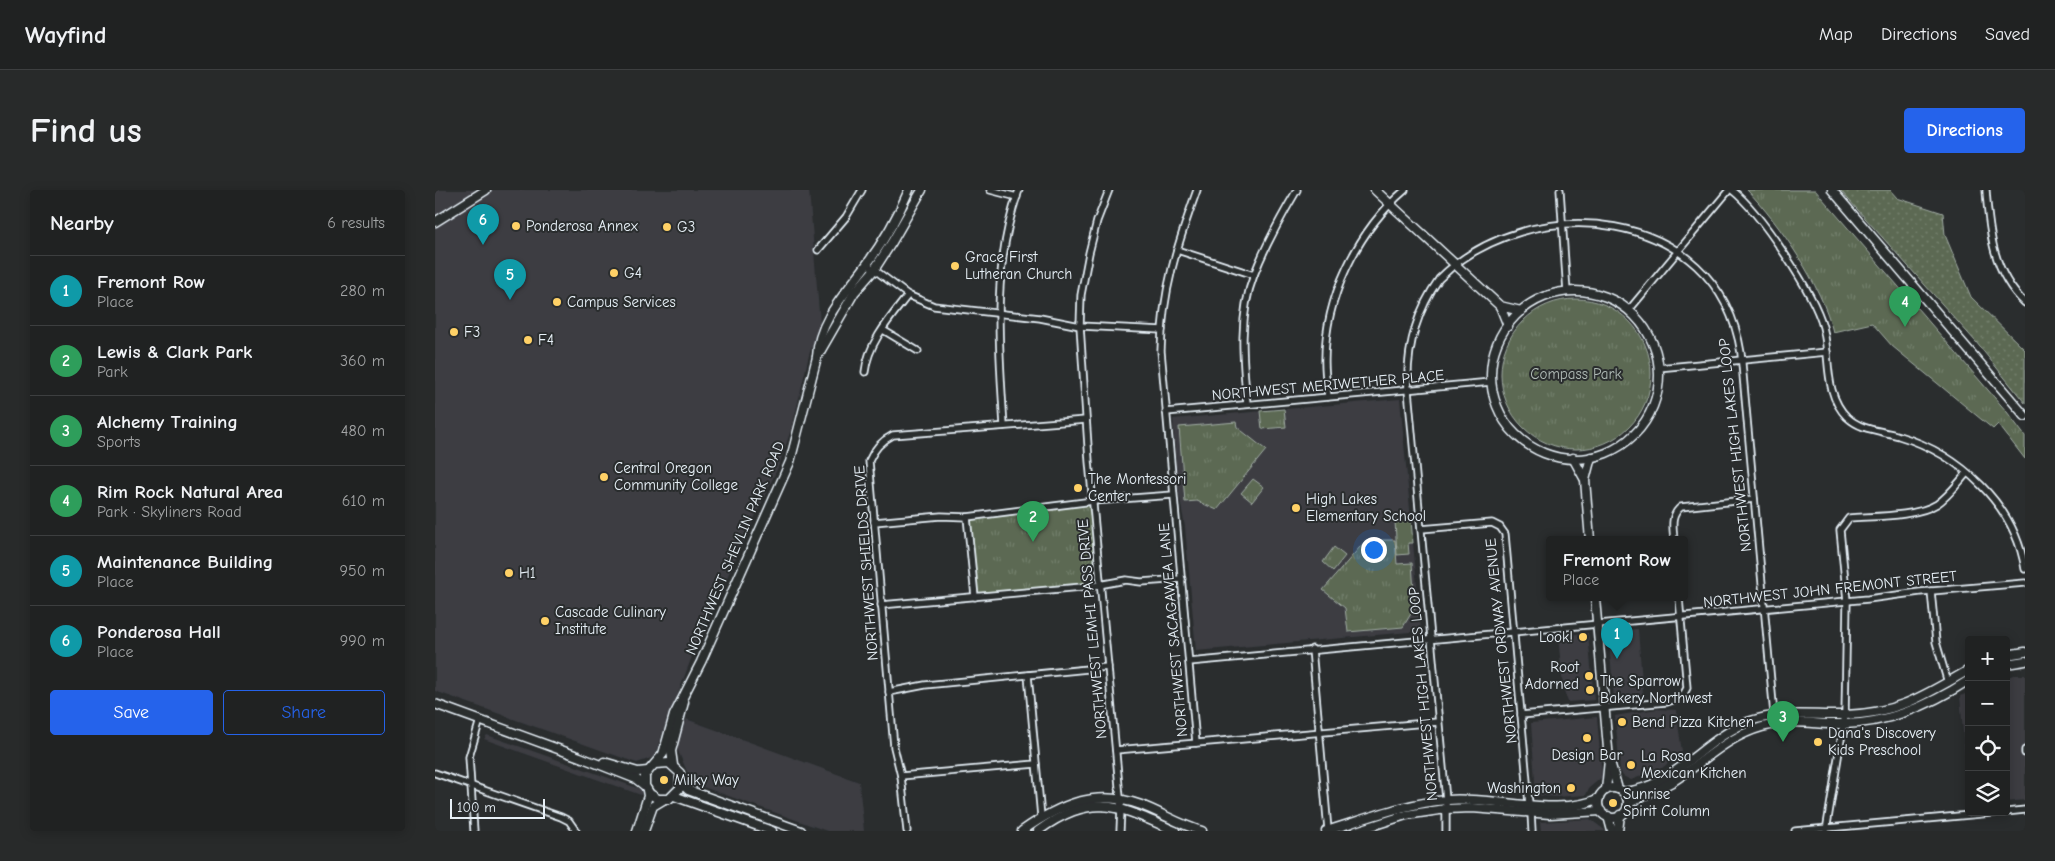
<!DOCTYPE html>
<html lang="en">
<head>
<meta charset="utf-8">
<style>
	body { margin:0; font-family:"Comic Neue",sans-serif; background:#282a2a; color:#f1f3f6 }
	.controls { position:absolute; right:15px; bottom:15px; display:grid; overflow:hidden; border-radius:5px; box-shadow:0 2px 12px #0003 }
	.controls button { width:45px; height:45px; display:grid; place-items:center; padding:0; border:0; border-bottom:1px solid #3d3f40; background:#202222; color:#f1f3f6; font:25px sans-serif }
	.scale { position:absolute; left:15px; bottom:12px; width:95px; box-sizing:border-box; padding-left:5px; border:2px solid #e8f1f8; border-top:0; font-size:14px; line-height:18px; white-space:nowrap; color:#e8f1f8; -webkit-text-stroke:4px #2a2d2e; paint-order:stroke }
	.you { position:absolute; left:938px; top:359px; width:18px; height:18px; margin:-12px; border:4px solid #fff; border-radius:50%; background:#1a73e8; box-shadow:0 0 0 8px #1a73e833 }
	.badge { display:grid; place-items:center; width:32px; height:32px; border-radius:50%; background:#2563eb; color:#fff; font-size:16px; font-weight:700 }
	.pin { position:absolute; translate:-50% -41px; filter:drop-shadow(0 1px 2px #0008) }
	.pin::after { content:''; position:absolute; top:26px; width:18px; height:15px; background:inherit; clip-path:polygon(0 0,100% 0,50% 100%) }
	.popup { position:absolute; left:1111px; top:346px; width:142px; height:65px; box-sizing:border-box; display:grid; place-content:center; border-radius:5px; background:#202222; filter:drop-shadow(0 1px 4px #0005); font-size:16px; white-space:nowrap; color:#a2a4a5 }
	.popup b { font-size:19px; color:#f1f3f6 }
	.popup::after { content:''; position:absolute; left:50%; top:100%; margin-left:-10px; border:10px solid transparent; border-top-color:#202222 }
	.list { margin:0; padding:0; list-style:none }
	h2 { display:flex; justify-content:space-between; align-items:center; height:65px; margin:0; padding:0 20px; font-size:21px }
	h2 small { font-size:16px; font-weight:400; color:#a2a4a5 }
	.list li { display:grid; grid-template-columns:32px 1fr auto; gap:15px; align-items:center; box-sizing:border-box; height:70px; padding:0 20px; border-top:1px solid #3d3f40 }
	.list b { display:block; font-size:19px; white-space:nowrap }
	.list p { margin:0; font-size:16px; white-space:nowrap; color:#a2a4a5 }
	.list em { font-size:16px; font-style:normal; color:#a2a4a5 }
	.actions { display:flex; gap:10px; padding:15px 20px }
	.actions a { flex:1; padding:11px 0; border:1px solid #2563eb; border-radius:5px; text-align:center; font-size:18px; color:#2563eb }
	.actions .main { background:#2563eb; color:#fff }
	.icon { flex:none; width:28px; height:28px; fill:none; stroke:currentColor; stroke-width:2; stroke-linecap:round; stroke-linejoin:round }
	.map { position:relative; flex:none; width:1590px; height:641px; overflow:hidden; border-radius:5px }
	header { display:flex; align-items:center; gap:30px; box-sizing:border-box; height:70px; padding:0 25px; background:#202222; border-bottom:1px solid #3d3f40 }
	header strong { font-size:24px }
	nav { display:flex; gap:28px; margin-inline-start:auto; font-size:18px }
	.intro { display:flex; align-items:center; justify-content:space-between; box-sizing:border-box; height:120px; padding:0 30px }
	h1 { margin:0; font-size:35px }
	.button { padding:12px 22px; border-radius:5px; background:#2563eb; color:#fff; font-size:18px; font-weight:700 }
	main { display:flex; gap:30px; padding:0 30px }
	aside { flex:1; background:#202222; border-radius:5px; box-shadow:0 2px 12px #0003 }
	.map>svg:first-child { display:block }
	.built { fill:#3c3d43 }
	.grass { fill:url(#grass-dots); stroke:#a2ada5 }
	.park { fill:url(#park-tufts); stroke:#a2ada5 }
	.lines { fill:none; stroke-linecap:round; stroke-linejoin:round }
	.street-casing { stroke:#e8f1f8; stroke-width:9 }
	.secondary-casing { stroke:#e8f1f8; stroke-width:11 }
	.street { stroke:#2a2d2e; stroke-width:5.5 }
	.secondary { stroke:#2a2d2e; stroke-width:8 }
	.poi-dot { fill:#ffd166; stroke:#2a2d2e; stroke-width:2 }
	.labels { text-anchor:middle; stroke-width:4; stroke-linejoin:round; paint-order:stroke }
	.poi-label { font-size:15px; fill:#e8f1f8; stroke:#2a2d2e; text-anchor:start }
	.park-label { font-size:15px; fill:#b0bbb6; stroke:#2a2d2e }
	.street-label { font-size:15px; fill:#e8f1f8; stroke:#2a2d2e }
</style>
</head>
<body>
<header>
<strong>Wayfind</strong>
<nav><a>Map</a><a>Directions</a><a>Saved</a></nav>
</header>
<div class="intro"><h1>Find us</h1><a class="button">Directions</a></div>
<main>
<aside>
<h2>Nearby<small>6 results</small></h2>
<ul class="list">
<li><span class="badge" style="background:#0f9aa8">1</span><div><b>Fremont Row</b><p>Place</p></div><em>280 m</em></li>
<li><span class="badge" style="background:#2e9e5b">2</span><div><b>Lewis &amp; Clark Park</b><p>Park</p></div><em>360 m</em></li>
<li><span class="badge" style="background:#2e9e5b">3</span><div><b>Alchemy Training</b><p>Sports</p></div><em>480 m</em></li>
<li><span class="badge" style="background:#2e9e5b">4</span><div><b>Rim Rock Natural Area</b><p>Park · Skyliners Road</p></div><em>610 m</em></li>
<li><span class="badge" style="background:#0f9aa8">5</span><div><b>Maintenance Building</b><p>Place</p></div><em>950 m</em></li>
<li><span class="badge" style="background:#0f9aa8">6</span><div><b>Ponderosa Hall</b><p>Place</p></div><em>990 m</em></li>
</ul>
<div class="actions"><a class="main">Save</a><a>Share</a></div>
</aside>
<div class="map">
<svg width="1590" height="641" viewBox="0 0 1590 641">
	<defs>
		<pattern id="grass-dots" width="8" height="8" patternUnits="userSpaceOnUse" patternTransform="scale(1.25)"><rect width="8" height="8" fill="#5b6952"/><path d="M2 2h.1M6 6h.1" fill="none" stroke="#737f6c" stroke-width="1.8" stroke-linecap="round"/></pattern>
		<pattern id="park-tufts" width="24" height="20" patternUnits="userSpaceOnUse" patternTransform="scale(1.25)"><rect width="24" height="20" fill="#5b6952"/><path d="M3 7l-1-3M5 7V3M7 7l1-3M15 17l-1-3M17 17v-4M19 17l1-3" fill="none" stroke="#737f6c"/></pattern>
	</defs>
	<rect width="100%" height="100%" fill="#2a2d2e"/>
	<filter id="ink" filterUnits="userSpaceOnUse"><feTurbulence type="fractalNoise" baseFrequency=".02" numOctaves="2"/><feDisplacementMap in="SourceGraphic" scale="10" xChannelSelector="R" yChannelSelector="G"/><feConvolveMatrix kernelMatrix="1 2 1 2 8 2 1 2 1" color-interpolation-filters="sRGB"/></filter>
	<g filter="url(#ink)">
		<g class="built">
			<polygon points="0,0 374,0 385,134 374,165 358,234 344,275 264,448 219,567 202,573 0,501"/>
			<polygon points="965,209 986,441 761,461 750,337 742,292 738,229"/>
			<polygon points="1203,439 1208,505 1179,508 1173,441"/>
			<polygon points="1153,443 1159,510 1133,512 1128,498 1123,446"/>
			<polygon points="1578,485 1590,485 1590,610 1571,612 1571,488"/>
			<polygon points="1534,503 1534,614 1525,506"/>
			<polygon points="1222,519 1241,520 1247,562 1227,578 1196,590 1188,586 1185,580 1180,526"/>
			<polygon points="1162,527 1167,587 1154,598 1151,605 1121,607 1101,605 1096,533"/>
			<polygon points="251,529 424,592 429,641 392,641 257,593 241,556"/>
			<polygon points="52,545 208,600 206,605 49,549"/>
			<polygon points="1155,629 1171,641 1106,641 1105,632"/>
		</g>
		<polygon class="grass" points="1405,0 1455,0 1462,8 1508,23 1510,45 1536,107 1590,160 1590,213 1541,152"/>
		<g class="park">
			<path d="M1312,0H1380L1572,222L1590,246V269L1563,234L1558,239L1457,156L1437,133L1398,142C1387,96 1345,34 1312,0Z"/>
			<circle cx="1141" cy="184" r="75"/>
			<polygon points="849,219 851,237 827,239 825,221"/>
			<polygon points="801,232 802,237 831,260 782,320 762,311 750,312 744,237"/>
			<polygon points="818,289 829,297 817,312 806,303"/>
			<polygon points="658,311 665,395 540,407 532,327"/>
			<polygon points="976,330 978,353 973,353 974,364 962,365 960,331"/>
			<polygon points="931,350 960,350 962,374 977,373 980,417 968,437 913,442 910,418 888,400"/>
			<polygon points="899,357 910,366 898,381 888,372"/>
		</g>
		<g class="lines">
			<g class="street-casing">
				<g id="street">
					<polyline points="555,0 582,7"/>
					<polyline points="674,0 662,31 654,63 646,105 645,136 654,271 686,618 685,641"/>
					<polyline points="1125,0 1132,102"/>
					<path d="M1297,0C1325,22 1379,103 1388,137C1396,167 1388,203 1412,227C1427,241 1446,240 1464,246C1525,264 1580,315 1590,379"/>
					<path d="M1551,0C1554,42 1558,83 1590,113"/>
					<polyline points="383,60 411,27 427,0"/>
					<polyline points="742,60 819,85"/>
					<polyline points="432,74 473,105 499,116 605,128 645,136 727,140"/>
					<polyline points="1194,120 1294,0"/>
					<polyline points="448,140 483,161"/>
					<polyline points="1223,178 1392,162"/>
					<path d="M430,182C433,153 456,127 473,105"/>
					<path d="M893,207C892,196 890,184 890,173C889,109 922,41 970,0"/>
					<path d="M812,214C808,172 803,126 819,85C830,56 846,27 862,0"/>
					<polyline points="731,222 1056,192"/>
					<path d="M569,236C564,156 556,77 584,0"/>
					<polyline points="532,327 540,407"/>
					<polyline points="439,332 506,326 532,327 658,311 738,305"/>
					<polyline points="986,339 1057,333 1065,337 1070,344 1094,614"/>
					<path d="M1239,350C1238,337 1235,326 1246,317L1319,309"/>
					<polyline points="1496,401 1501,452 1513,493"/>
					<polyline points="446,415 658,396 691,390 706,392 747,389"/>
					<polyline points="877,459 893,640"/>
					<polyline points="754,472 1433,409 1485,402 1590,393"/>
					<polyline points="593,485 606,627"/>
					<polyline points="454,502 490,495 673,477"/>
					<polyline points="1086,525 1232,512 1247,507 1252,498 1244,408"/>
					<path d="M761,553L726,161C727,101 742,56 762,0"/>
					<polyline points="681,560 1003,532"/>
					<polyline points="1590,560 1590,563"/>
					<polyline points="0,583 126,627 134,631 141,641"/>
					<polyline points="466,586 601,574"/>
					<polyline points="1571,622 1590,620"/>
					<polyline points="1096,623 1097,641"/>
					<polyline points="39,641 34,567 45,530"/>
					<path d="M472,641L466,586L459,557L434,271C439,259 446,251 458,245L651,230"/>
					<path d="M1011,641V610L973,200C971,159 981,122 1004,89C1092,0 1283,14 1306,163L1339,525"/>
					<polyline points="1360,641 1568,622"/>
					<path d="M1391,641L1410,525L1412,411L1405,340L1414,328C1439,326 1481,327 1502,314C1514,306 1523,293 1532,283"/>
				</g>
			</g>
			<g class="secondary-casing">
				<g id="secondary">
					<polyline points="940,0 1065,116 1086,121"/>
					<polyline points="1397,0 1590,226"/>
					<polyline points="0,32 51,0"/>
					<circle cx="1140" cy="185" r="84"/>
					<polyline points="1065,116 1073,136"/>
					<polyline points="382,167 419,103 439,80 457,52 487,0"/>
					<polyline points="1138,268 1149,288"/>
					<polyline points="1155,350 1150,290 1156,267"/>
					<polyline points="1160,408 1174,570 1171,600"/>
					<polyline points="1571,465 1590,462"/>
					<polyline points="1571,474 1590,471"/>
					<polyline points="0,514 145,567 201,589 210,596"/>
					<polyline points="169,572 203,582 213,581"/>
					<path d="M220,574L234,573L245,583V598L234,609H223L215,604L210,596V585L228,564L239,525L266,472L355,272L382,167C383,130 412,102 432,74C449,51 463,26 474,0"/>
					<polyline points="238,575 236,561 249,512"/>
					<polyline points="1176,575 1183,599"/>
					<polyline points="246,593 253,600 366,641"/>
					<circle cx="1178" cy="613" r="15"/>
					<path d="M1188,602C1237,599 1269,549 1313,532C1345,520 1377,526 1411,525C1465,523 1489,505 1534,480"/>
					<polyline points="239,606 337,641"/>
					<path d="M1193,614C1207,606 1222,600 1237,592C1268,573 1291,547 1327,537C1361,528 1378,535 1410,534C1455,533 1497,514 1534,490"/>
					<polyline points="1173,626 1177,641"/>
					<polyline points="202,641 213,606 212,600"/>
					<polyline points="209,641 218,616 228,610"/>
					<path d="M587,641C624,615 660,598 706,615C727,623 745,635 767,641"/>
					<path d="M603,641C659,601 683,616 740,641"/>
					<path d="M891,641C931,629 970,613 1013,610C1056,606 1127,628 1164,608"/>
					<polyline points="921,641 971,625 1011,619 1037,618 1115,624 1166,621"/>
					<polyline points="1183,641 1185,625"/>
				</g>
			</g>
			<use href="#street" class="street"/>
			<use href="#secondary" class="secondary"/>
		</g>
	</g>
	<g class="poi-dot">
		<circle cx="81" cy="36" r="5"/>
		<circle cx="232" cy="37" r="5"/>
		<circle cx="520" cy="76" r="5"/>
		<circle cx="179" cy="83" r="5"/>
		<circle cx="122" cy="112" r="5"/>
		<circle cx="19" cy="142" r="5"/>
		<circle cx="93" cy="150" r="5"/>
		<circle cx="169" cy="287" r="5"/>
		<circle cx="643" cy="298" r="5"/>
		<circle cx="861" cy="318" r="5"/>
		<circle cx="74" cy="383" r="5"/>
		<circle cx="110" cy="431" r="5"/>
		<circle cx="1148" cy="447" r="5"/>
		<circle cx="1154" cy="486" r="5"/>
		<circle cx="1155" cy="500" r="5"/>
		<circle cx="1187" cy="532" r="5"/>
		<circle cx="1152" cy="548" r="5"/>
		<circle cx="1383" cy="552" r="5"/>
		<circle cx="1196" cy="575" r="5"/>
		<circle cx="229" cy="590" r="5"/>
		<circle cx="1136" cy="598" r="5"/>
		<circle cx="1178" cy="613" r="5"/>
	</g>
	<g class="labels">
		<g class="poi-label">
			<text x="91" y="41">Ponderosa Annex</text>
			<text x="242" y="42">G3</text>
			<text x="530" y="72">Grace First<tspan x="530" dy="17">Lutheran Church</tspan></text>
			<text x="189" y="88">G4</text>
			<text x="132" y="117">Campus Services</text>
			<text x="29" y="147">F3</text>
			<text x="103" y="155">F4</text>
			<text x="179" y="283">Central Oregon<tspan x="179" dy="17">Community College</tspan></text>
			<text x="653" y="294">The Montessori<tspan x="653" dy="17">Center</tspan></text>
			<text x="871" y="314">High Lakes<tspan x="871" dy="17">Elementary School</tspan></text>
			<text x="84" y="388">H1</text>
			<text x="120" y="427">Cascade Culinary<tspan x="120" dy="17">Institute</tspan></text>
			<text x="1138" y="452" text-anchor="end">Look!</text>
			<text x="1144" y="482" text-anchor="end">Root<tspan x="1144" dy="17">Adorned</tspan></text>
			<text x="1165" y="496">The Sparrow<tspan x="1165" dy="17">Bakery Northwest</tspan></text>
			<text x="1197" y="537">Bend Pizza Kitchen</text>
			<text x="1393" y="548">Dana's Discovery<tspan x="1393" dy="17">Kids Preschool</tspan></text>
			<text x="1152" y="570" text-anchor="middle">Design Bar</text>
			<text x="1206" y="571">La Rosa<tspan x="1206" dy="17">Mexican Kitchen</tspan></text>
			<text x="239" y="595">Milky Way</text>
			<text x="1126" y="603" text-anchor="end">Washington</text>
			<text x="1188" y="609">Sunrise<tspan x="1188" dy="17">Spirit Column</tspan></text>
		</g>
		<g class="park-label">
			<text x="1141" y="189">Compass Park</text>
		</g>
		<g class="street-label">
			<text transform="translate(893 195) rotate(-5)" y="5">NORTHWEST MERIWETHER PLACE</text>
			<text transform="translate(1300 255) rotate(-96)" y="5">NORTHWEST HIGH LAKES LOOP</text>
			<text transform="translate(300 358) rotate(-67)" y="5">NORTHWEST SHEVLIN PARK ROAD</text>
			<text transform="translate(431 373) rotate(-94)" y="5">NORTHWEST SHIELDS DRIVE</text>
			<text transform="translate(1395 399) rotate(-6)" y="5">NORTHWEST JOHN FREMONT STREET</text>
			<text transform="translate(657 439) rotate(-95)" y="5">NORTHWEST LEMHI PASS DRIVE</text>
			<text transform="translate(738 440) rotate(-95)" y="5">NORTHWEST SACAGAWEA LANE</text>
			<text transform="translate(1066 451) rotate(-96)" y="5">NORTHWEST ORDWAY AVENUE</text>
			<text transform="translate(988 504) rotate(-95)" y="5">NORTHWEST HIGH LAKES LOOP</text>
		</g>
	</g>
</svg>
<div class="controls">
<button>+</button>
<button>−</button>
<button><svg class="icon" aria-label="locate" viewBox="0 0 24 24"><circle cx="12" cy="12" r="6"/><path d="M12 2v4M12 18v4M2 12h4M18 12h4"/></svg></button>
<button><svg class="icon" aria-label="layers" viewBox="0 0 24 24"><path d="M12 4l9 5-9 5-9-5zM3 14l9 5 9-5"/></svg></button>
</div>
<div class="scale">100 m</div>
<div class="you"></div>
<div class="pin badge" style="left:1182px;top:469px;background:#0f9aa8">1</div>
<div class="popup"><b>Fremont Row</b>Place</div>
<div class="pin badge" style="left:598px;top:352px;background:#2e9e5b">2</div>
<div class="pin badge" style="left:1348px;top:552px;background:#2e9e5b">3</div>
<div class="pin badge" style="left:1470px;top:137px;background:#2e9e5b">4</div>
<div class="pin badge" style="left:75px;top:110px;background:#0f9aa8">5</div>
<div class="pin badge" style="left:48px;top:55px;background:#0f9aa8">6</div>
</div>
</main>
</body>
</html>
